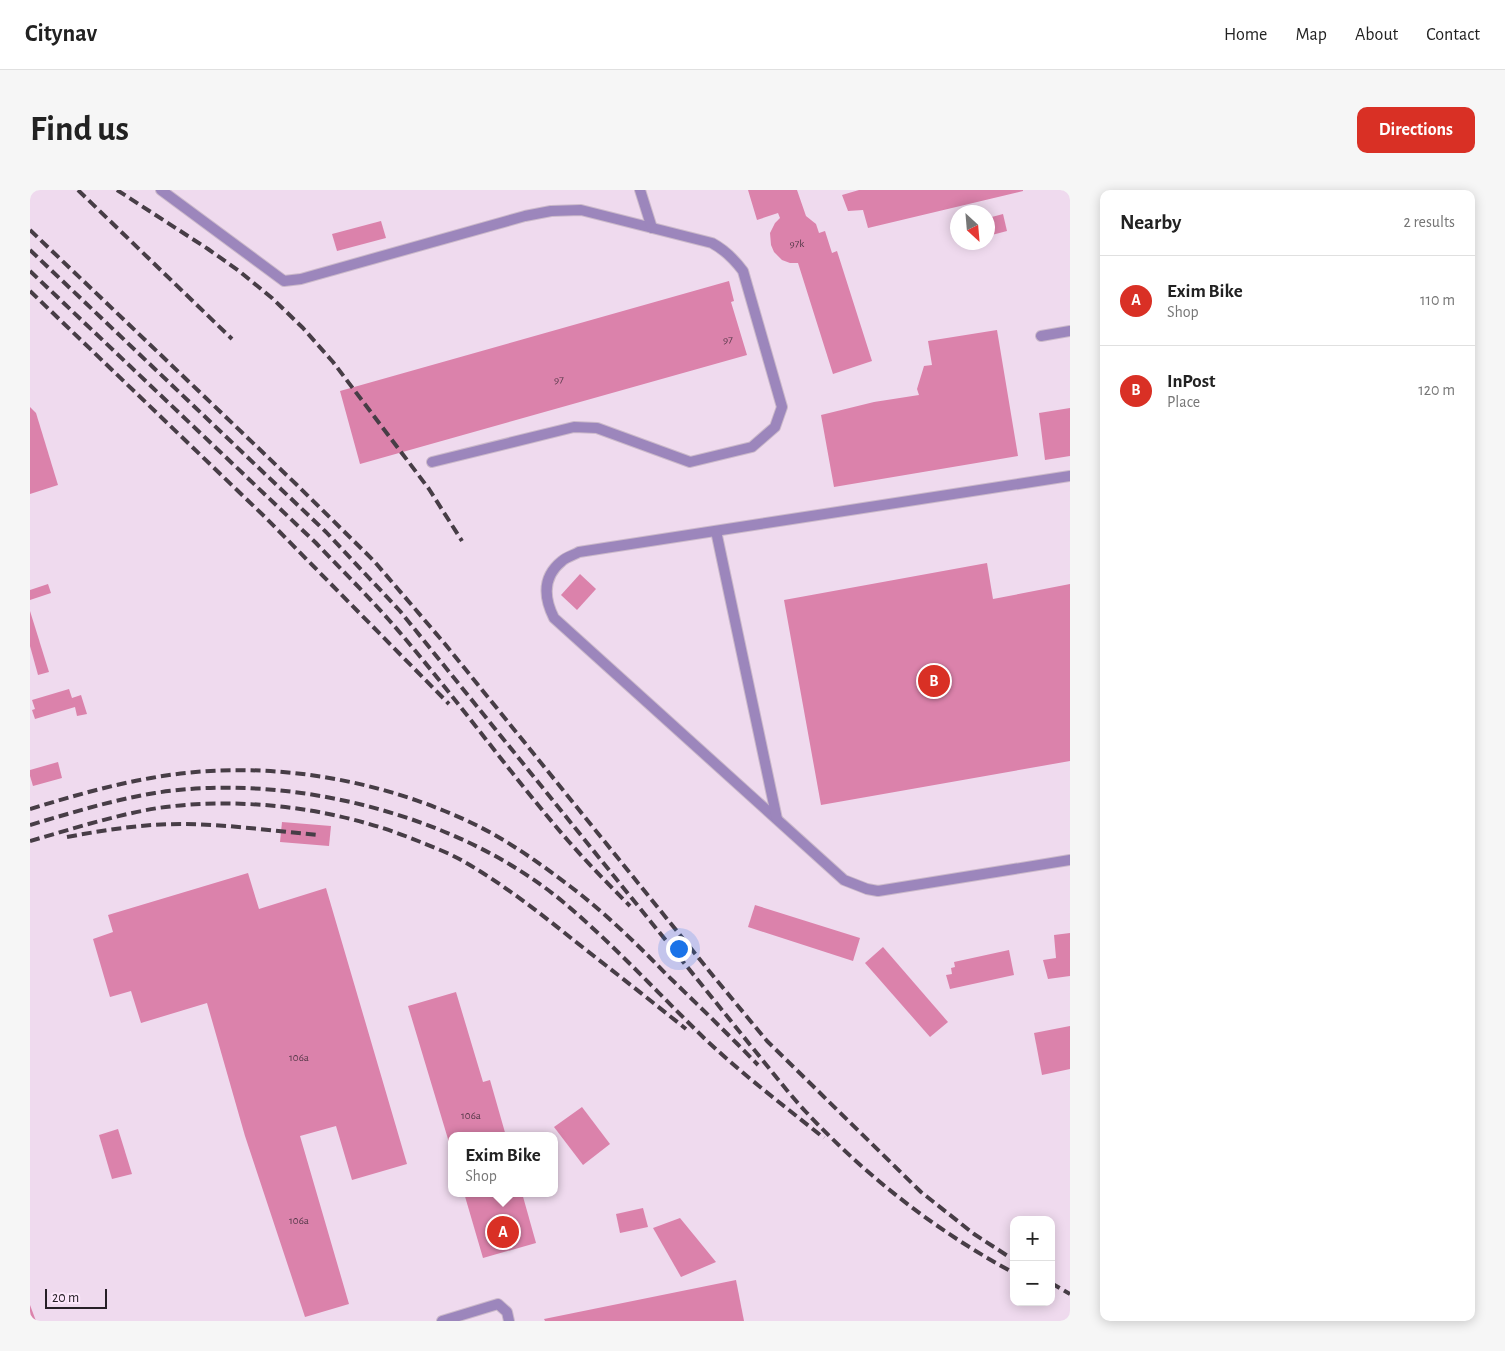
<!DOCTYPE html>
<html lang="en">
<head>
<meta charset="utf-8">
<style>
	body { margin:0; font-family:"Alegreya Sans",sans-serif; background:#f6f6f6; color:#222 }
	.controls { position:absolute; right:15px; bottom:15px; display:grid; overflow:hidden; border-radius:10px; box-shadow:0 2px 12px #0003 }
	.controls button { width:45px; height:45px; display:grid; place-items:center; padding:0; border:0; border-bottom:1px solid #e0e0e0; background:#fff; color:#222; font:25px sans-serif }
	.compass { position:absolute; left:920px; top:15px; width:45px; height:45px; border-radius:50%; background:#fff; box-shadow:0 2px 12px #0003; rotate:154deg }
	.scale { position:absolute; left:15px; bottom:12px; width:62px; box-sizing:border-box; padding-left:5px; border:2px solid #272027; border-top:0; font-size:14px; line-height:18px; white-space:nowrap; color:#272027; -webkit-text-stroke:4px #fce7fb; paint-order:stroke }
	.you { position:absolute; left:648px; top:758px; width:18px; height:18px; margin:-12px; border:4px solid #fff; border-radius:50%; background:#1a73e8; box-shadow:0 0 0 8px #1a73e833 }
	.badge { display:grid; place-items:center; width:32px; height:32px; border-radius:50%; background:#d93025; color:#fff; font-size:16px; font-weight:700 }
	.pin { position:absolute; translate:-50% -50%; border:2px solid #fff; box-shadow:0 1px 5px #0006 }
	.popup { position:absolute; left:418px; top:942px; width:110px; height:65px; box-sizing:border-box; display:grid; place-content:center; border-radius:10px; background:#fff; filter:drop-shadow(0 1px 4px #0005); font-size:16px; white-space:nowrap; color:#767676 }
	.popup b { font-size:19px; color:#222 }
	.popup::after { content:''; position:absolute; left:50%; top:100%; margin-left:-10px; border:10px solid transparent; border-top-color:#fff }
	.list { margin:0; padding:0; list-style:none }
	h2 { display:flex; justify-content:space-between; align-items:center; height:65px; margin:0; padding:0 20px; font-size:21px }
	h2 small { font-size:16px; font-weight:400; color:#767676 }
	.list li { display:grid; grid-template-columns:32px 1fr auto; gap:15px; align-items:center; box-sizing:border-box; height:90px; padding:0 20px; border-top:1px solid #e0e0e0 }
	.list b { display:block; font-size:19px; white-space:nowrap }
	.list p { margin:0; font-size:16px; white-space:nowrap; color:#767676 }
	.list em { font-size:16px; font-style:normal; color:#767676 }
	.map { position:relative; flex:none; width:1040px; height:1131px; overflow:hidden; border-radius:10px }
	header { display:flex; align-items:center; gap:30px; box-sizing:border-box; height:70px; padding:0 25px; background:#fff; border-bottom:1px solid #e0e0e0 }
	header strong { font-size:24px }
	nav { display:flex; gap:28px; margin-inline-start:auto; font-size:18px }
	.intro { display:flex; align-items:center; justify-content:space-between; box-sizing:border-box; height:120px; padding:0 30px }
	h1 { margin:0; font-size:35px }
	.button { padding:12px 22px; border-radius:10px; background:#d93025; color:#fff; font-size:18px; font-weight:700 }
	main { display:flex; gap:30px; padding:0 30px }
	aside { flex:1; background:#fff; border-radius:10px; box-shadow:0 2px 12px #0003 }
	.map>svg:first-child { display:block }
	.building { fill:#db82ab }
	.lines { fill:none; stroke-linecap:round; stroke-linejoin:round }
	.service-casing { stroke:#cbb9ca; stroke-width:12 }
	.service { stroke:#9c86bc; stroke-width:10 }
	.rail { stroke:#473d46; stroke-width:4; stroke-dasharray:10 5; stroke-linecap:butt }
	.labels { text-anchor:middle; stroke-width:4.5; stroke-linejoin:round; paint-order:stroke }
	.number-label { font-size:11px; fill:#543848 }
</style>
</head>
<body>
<header>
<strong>Citynav</strong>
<nav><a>Home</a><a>Map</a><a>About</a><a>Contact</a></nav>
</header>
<div class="intro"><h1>Find us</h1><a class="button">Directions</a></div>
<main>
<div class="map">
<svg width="1040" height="1131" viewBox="0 0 1040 1131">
	<rect width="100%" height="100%" fill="#efdaee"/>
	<g class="building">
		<polygon points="718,0 767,0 776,26 786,34 789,43 795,41 802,63 807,61 842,171 803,184 768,73 760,73 752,70 744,62 741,55 740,43 745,33 750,28 748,23 727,30"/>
		<polygon points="829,0 993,0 993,1 838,38 833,20 818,21 812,5"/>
		<polygon points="973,24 977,41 958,46 958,28"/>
		<polygon points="351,31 356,48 307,61 302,44"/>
		<polygon points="699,91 704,111 701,112 717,165 330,274 310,201"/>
		<polygon points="967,140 988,266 804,297 791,225 844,212 889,205 887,199 894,176 902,175 898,151"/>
		<polygon points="0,217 6,223 28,295 0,304"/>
		<polygon points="1040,218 1040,266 1015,270 1009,223"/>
		<polygon points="957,373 963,409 1040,394 1040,571 791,615 754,410"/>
		<polygon points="550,384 566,399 547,420 531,405"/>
		<polygon points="18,394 21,403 0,410 0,400"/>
		<polygon points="0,421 19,482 8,485 0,456"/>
		<polygon points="39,499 42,508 51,505 57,524 47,526 45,517 5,529 2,520 5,519 2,510"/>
		<polygon points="28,572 32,588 3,596 0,586 0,580"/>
		<polygon points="252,632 301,636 299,656 250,652"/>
		<polygon points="218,683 229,719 296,698 377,974 322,990 306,936 270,946 319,1114 275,1127 215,946 177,813 111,833 101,801 80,807 63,749 83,742 78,725"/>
		<polygon points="725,715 830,748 823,771 718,737"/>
		<polygon points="1040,743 1040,786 1018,789 1013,770 1026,768 1024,745"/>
		<polygon points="853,757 918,832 900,847 835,773"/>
		<polygon points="979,760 984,785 920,799 916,785 922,784 921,778 925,777 924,772"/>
		<polygon points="426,802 453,892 460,890 476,946 422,946 421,959 378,816"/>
		<polygon points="1040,836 1040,879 1012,885 1004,843"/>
		<polygon points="552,917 580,954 553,975 524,937"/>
		<polygon points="88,939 102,984 82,989 69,945"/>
		<polygon points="434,1003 492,1003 506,1053 453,1068"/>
		<polygon points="613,1018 618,1037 590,1043 586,1024"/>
		<polygon points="650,1028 686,1072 651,1087 623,1038"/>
		<polygon points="706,1090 714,1131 515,1131 514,1129"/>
		<polygon points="0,1115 6,1131 0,1131"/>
	</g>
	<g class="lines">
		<g class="service-casing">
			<g id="service">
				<path d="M131,0L254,91L271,89L495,26L521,21L551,20L682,53C695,60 704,69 713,81L752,217L745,237L722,257L660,272L567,238L544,237L402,272"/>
				<polyline points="610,0 622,38"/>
				<polyline points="1011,146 1040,141"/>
				<path d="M1040,286L549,362C544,365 536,367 532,371C512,387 514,408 524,428L814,690L837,699L848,701L1040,670"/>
				<polyline points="686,341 747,629"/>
				<polyline points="412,1131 468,1114 477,1122 479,1131"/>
			</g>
		</g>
		<use href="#service" class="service"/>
		<g class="rail">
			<polyline points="48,0 202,149"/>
			<polyline points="87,0 178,59 209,81 242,108 273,138 303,172 399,299 432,351"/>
			<polyline points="0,40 267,295 344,371 415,454 684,787 737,851 891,1002 944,1044 984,1070"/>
			<path d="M0,60L296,342L370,421L734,872C748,889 761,906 776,922C836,986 906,1041 984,1083"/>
			<path d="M0,81L286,353C310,378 335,403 359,430C416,495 467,566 523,633C547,662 573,689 600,716"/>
			<polyline points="0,101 235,327 419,514"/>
			<path d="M0,619C40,607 80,595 121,588C230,568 347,587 446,635C480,652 511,674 541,697C575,723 606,753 636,784C667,814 698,844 728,875"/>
			<path d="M0,635C41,623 82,610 125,603C258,582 427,624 532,711C582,753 627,802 674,848C712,884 753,915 794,948"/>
			<path d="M37,647C75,640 112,634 151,634C196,634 243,641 288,645"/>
			<path d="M0,651C42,639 85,625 128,618C213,606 308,618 388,651C403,657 419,663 433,671C473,694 510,723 546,752C583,781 620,810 656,839"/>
			<polyline points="1021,1093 1040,1104"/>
		</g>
	</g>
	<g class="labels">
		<g class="number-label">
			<text x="767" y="57">97k</text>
			<text x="698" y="153">97</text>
			<text x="529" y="193">97</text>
			<text x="269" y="871">106a</text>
			<text x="441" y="929">106a</text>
			<text x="269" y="1034">106a</text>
		</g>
	</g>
</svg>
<div class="controls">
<button>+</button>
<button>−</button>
</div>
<svg class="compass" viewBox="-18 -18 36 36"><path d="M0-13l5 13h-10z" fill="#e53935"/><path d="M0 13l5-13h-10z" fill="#767676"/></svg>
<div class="scale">20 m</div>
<div class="you"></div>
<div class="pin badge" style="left:473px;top:1042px">A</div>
<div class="popup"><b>Exim Bike</b>Shop</div>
<div class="pin badge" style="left:904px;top:491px">B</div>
</div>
<aside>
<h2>Nearby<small>2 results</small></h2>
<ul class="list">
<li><span class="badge">A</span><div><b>Exim Bike</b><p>Shop</p></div><em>110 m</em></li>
<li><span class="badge">B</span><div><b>InPost</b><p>Place</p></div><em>120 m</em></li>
</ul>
</aside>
</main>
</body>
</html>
